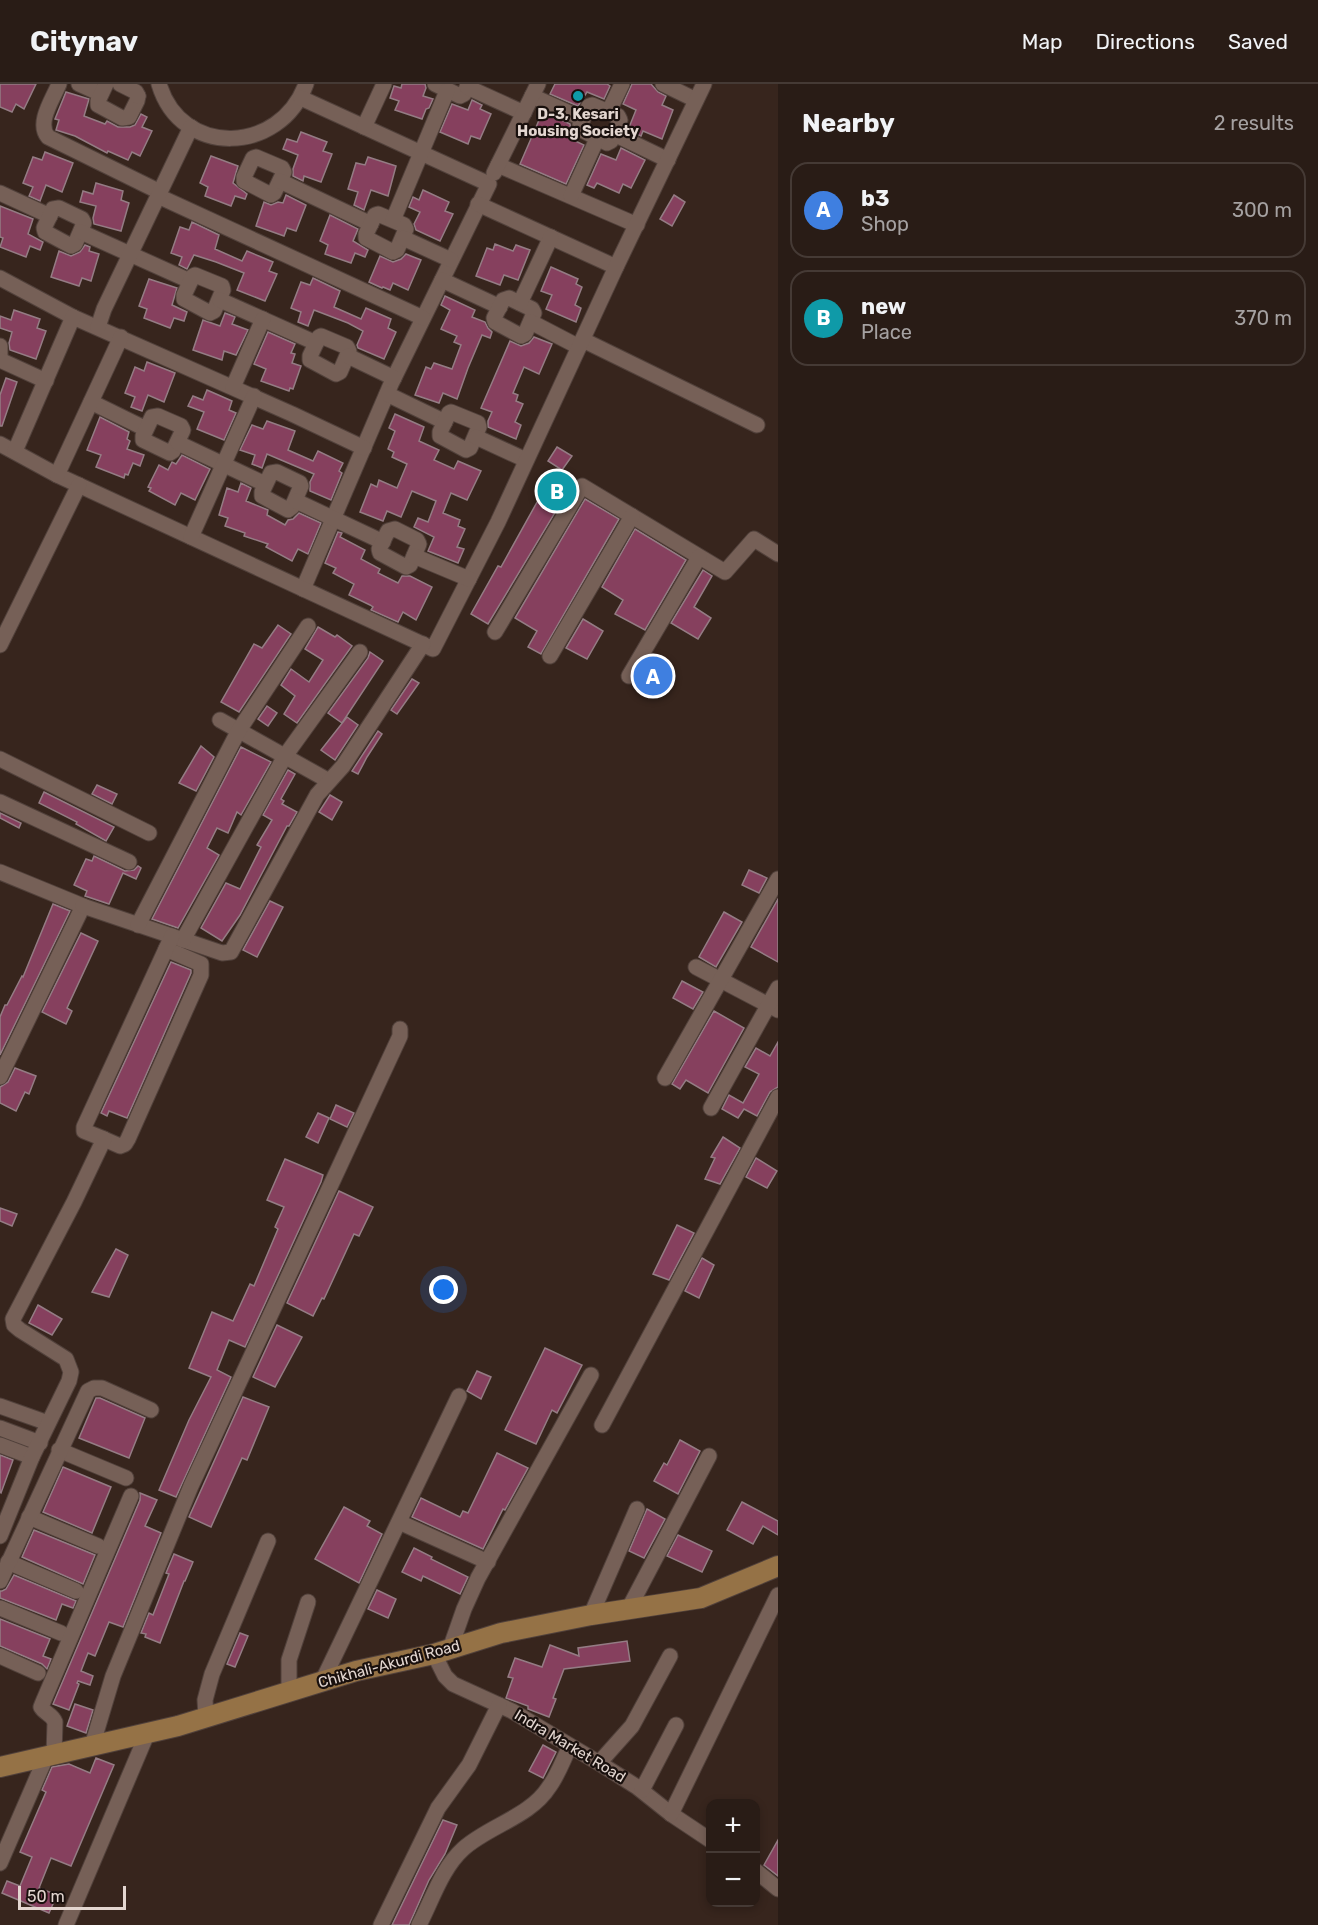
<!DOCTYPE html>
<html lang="en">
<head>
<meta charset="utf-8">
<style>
	body { margin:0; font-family:Rubik,sans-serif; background:#352923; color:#f1f3f6 }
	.controls { position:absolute; right:18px; bottom:18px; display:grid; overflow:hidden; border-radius:12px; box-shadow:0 3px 9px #0003 }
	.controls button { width:54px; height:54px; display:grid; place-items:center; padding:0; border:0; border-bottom:2px solid #453a35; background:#291c16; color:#f1f3f6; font:30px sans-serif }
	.scale { position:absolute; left:18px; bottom:15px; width:108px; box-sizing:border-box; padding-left:6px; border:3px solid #e3d6d0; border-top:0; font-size:16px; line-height:21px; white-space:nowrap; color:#e3d6d0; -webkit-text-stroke:4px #19100d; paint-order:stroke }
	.you { position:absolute; left:444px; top:1206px; width:21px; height:21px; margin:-15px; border:4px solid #fff; border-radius:50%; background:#1a73e8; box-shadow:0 0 0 9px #1a73e833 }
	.badge { display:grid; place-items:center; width:39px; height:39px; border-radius:50%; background:#f9a04c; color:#fff; font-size:20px; font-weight:700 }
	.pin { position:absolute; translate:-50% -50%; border:3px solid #fff; box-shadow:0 2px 6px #0006 }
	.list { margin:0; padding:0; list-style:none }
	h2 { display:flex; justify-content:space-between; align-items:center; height:78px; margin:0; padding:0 24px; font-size:26px }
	h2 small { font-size:20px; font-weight:400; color:#a5a1a1 }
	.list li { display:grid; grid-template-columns:39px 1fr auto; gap:18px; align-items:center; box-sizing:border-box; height:96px; margin:0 12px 12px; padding:0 12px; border:2px solid #453a35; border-radius:18px }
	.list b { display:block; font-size:22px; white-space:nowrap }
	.list p { margin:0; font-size:20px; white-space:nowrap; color:#a5a1a1 }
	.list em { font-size:20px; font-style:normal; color:#a5a1a1 }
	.map { position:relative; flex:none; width:778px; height:1841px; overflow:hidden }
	header { display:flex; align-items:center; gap:36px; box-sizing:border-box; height:84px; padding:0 30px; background:#291c16; border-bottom:2px solid #453a35 }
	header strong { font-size:28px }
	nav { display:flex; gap:33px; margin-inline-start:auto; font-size:21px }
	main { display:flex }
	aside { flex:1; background:#291c16 }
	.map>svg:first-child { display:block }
	.building { fill:#86405e; stroke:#947c84; stroke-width:1.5 }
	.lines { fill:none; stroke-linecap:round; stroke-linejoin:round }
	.minor-casing { stroke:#51413b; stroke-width:17 }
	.major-casing { stroke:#51413b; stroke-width:22 }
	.path { stroke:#887972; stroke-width:2; stroke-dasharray:3 3; stroke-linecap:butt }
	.minor { stroke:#766057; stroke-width:15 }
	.major { stroke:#957246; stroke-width:20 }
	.culture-dot { fill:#0f9aa8; stroke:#19100d; stroke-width:2 }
	.labels { text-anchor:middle; stroke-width:4.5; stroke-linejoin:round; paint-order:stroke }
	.poi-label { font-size:15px; font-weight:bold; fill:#e3d6d0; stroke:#19100d }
	.street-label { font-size:15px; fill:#e3d6d0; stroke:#19100d }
</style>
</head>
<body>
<header>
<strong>Citynav</strong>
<nav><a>Map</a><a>Directions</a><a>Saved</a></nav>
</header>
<main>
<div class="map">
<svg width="778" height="1841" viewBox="0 0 778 1841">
	<rect width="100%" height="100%" fill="#37251d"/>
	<g class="building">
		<polygon points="0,0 36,0 24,25 16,20 12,28 0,23"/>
		<polygon points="402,0 425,0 426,4 423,12 433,15 429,24 426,25 422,35 395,26 399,17 390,14 394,2 401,4"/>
		<polygon points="555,0 607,0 610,2 604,15 587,8 578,22 550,10"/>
		<polygon points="632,0 651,0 658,8 666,12 662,21 673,26 662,55 643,47 641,52 628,46 636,26 623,20"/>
		<polygon points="66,8 89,15 84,32 105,40 107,37 118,43 130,43 135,41 141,30 147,33 142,43 152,47 140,72 132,68 128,76 108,67 107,69 75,52 56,46 59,36 55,35"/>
		<polygon points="472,16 482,21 480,25 491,30 480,55 471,52 468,60 440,48 452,20 468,26"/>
		<polygon points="543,27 570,40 571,49 569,54 584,61 566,100 520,80"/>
		<polygon points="301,48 327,58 323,67 332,70 321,98 304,92 303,97 293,92 293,85 298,71 283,65 287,55 297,58"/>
		<polygon points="621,64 645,76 631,104 623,100 619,109 597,99 594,104 587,101 601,70 616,76"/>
		<polygon points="45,68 73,79 62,108 46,101 40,117 29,112 33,103 23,99 33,73 42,76"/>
		<polygon points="211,72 238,82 233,99 247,110 245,115 235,112 231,122 205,112 208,103 200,99"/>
		<polygon points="368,73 396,82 388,112 371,106 364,126 354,121 358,108 348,105 356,79 365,81"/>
		<polygon points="96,99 123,107 121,116 129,119 121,147 94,140 93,134 96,122 80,118 83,107 93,110"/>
		<polygon points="423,106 449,118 445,127 453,130 440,157 416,146 414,140 420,128 409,123 413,113 419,116"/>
		<polygon points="286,111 306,121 296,147 287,144 284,152 256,142 264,118 271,121 278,118 283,119"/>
		<polygon points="674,111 685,118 672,142 660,135"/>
		<polygon points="0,122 33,135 28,150 43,158 40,166 30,162 26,173 0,163 3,154 0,153"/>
		<polygon points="330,131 358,145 353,157 368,166 365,173 355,169 351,179 325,170 328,161 320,157"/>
		<polygon points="192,138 219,151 215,165 242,177 247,167 273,178 269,187 277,190 265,217 237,206 244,189 216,178 194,171 187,185 179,181 182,173 171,169 180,143 189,146"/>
		<polygon points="495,160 513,167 516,161 530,166 518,196 504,191 500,201 476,192 487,164 493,166"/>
		<polygon points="85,161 90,163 89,167 99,170 91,197 82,194 79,202 51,193 59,167 71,172 80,168"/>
		<polygon points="406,170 421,176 408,206 393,199 390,206 383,203 382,204 369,198 380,172 393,178 401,175"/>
		<polygon points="551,183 578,195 576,200 582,203 575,221 581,224 576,238 546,225 552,211 541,207"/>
		<polygon points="313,194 340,207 334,223 361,235 366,224 391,235 388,244 396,248 384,275 358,264 357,261 363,247 348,239 314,226 308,242 298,238 301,228 291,224 301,198 310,201"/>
		<polygon points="149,195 177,204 172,221 187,228 184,237 174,234 170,244 144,234 147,225 139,222"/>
		<polygon points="445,212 475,226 472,233 485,238 488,244 492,248 490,254 482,251 468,284 457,315 443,309 439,319 415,311 426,283 431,285 434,279 452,285 461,261 454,258 457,252 441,245 450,226 441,221"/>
		<polygon points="14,226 40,235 37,244 46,247 36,275 10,266 9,259 12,248 0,244 0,232 11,236"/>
		<polygon points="225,229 235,233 232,240 248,246 236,271 224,267 222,276 193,266 203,236 220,242"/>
		<polygon points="268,248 295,260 291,269 295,270 292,279 301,282 293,305 290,304 289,307 261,297 266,285 254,280"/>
		<polygon points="534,253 552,260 539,290 524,283 513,309 518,311 516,317 523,320 515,338 521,341 516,355 488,343 488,337 492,328 481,324 510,257 521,262 529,259"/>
		<polygon points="147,278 175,289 164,318 148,311 142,327 131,323 135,313 125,309 135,283 144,287"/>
		<polygon points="6,294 17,298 2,342 0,342 0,311"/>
		<polygon points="207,306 232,317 229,326 236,329 224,356 197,345 204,328 188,322 193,312 203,316"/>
		<polygon points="395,330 424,343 419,357 439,366 434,376 454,385 458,377 481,387 467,416 451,409 443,429 460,436 458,442 465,445 457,463 464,465 458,479 428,467 434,453 414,443 418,434 428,438 436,417 412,407 401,433 387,427 383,437 360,428 371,400 377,403 379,396 397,404 407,380 392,373 394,368 388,365 395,347 389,344"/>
		<polygon points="100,333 129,348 127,355 130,357 127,365 144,371 140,382 133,379 128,391 125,390 124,394 96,383 101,371 87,366"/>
		<polygon points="267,337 295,347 288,366 313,377 318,367 343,379 339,387 342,389 331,416 310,407 310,398 314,390 267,370 262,384 252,380 255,371 240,366 252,341 263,345"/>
		<polygon points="557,363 572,372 562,386 548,377"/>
		<polygon points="182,371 210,385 195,416 181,409 175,421 149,407 151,404 148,403 159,381 168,386 172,378 176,380"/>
		<polygon points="551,390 571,402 488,540 471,530 498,482 501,483 541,411 539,410"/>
		<polygon points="241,399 251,404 246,417 268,426 267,431 285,441 288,436 293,435 299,429 321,439 308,470 298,465 292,477 266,463 268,460 244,452 245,449 225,442 228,434 219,431 227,404 238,408"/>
		<polygon points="585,415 619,435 541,570 528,563 537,547 515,534"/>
		<polygon points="635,445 686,476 645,546 615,530 623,516 602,503"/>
		<polygon points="338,448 342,449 340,453 365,466 361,475 380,485 378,489 398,499 402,492 410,492 432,503 416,536 403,528 398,538 371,526 373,523 370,521 349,511 354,500 333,489 336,484 325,479"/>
		<polygon points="703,486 712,492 694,523 711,534 698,555 671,539"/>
		<polygon points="583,535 603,547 587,575 566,564"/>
		<polygon points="278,541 291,550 239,628 221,618 254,560 262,564"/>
		<polygon points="318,543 335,553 337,551 352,562 297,639 284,630 295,612 281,601 291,585 309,598 323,576 305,565"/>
		<polygon points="370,568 383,577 342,639 328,629 368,574"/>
		<polygon points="651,575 673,590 661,608 640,593"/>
		<polygon points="412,595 419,599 397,630 391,626"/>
		<polygon points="267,622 277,629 268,642 258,635"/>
		<polygon points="347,633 358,641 335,676 321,666"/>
		<polygon points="378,647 382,650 367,673 358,690 352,687"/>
		<polygon points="201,662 214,673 196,707 179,699"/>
		<polygon points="241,663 271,678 241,731 237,728 228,749 217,744 207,764 219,771 178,844 152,835"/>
		<polygon points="288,686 295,690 281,715 284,717 282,720 297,728 289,742 287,742 240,831 222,857 201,844 226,799 240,805 261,763 257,761 272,736 263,731"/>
		<polygon points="97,701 117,710 112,720 92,710"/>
		<polygon points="44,708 114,743 106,757 76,740 77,738 39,719"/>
		<polygon points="330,711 342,718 332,736 319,728"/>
		<polygon points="0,729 21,739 19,744 0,734"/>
		<polygon points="94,772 125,787 134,786 138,782 141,784 136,795 123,789 109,820 85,812 87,807 74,801 86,775 92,777"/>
		<polygon points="749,786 767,794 759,809 742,801"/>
		<polygon points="778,815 778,878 751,863"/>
		<polygon points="270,817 283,823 257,873 243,866"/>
		<polygon points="53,820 70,827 0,971 0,933 5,921 7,921 22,892 23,893"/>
		<polygon points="724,828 742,838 716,883 699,873"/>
		<polygon points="81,849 98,857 67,924 72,927 66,940 42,928"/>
		<polygon points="171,878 191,886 191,889 127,1034 109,1027 107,1032 101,1029"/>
		<polygon points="682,897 703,908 693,925 673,914"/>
		<polygon points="714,927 744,944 708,1009 686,996 680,1005 672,1000"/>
		<polygon points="778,958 778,1003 770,1008 757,1032 744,1025 738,1034 722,1025 729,1011 743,1019 759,990 745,983 756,964 770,972"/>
		<polygon points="15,984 36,992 29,1010 25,1008 16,1027 0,1019 0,1003 8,998"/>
		<polygon points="336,1021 354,1029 347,1043 330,1035"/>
		<polygon points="318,1029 329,1034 318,1059 306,1053"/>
		<polygon points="723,1053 740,1064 720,1100 705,1095 715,1074 711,1073"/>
		<polygon points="756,1074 777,1087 767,1104 746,1093"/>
		<polygon points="285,1075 323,1091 321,1098 245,1263 229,1256 217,1286 231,1293 176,1413 159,1406 189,1336 211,1293 189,1284 212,1228 233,1237 250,1200 254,1202 278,1145 275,1143 284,1123 267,1116"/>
		<polygon points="339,1107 373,1123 359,1152 354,1150 324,1215 322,1214 313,1232 287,1219"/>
		<polygon points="0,1124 17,1130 12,1142 0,1137"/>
		<polygon points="677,1141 694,1149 669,1196 653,1190"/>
		<polygon points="116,1165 128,1171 109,1213 92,1208"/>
		<polygon points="702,1174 714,1181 699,1214 685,1207"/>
		<polygon points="38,1221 62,1235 52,1251 29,1239"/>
		<polygon points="277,1241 302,1253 275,1303 253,1293"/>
		<polygon points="545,1264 582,1281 557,1329 552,1326 536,1360 505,1346"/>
		<polygon points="477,1287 491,1293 481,1315 467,1307"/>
		<polygon points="243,1313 269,1323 247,1376 242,1374 211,1443 189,1433"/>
		<polygon points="96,1314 100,1314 145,1334 129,1374 79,1354"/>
		<polygon points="680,1356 700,1367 678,1410 654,1397 664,1379 667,1381"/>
		<polygon points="497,1369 528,1384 505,1426 503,1425 483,1465 412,1433 421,1414 460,1433 463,1427 468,1429"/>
		<polygon points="0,1371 13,1376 1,1409 0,1408"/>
		<polygon points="63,1383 111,1403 92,1449 43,1428"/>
		<polygon points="140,1409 157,1416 145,1442 161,1449 123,1543 109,1538 95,1572 88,1569 81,1587 93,1592 90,1601 78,1597 77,1599 79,1600 69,1626 53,1620 140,1416"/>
		<polygon points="742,1418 778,1437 778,1451 763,1442 753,1460 727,1446"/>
		<polygon points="344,1423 370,1437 367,1442 382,1450 359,1499 315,1475"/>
		<polygon points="647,1425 665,1435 644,1474 629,1467"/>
		<polygon points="34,1446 95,1471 83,1500 22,1473"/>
		<polygon points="678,1451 712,1467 702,1488 667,1472"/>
		<polygon points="414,1464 432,1473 431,1475 468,1493 460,1510 423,1492 421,1497 402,1488"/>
		<polygon points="174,1470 193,1478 185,1497 184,1497 160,1559 145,1553 146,1550 141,1549 149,1529 153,1531 169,1490 166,1489"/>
		<polygon points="14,1491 76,1517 73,1524 62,1520 56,1536 0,1514 0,1507 2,1507 6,1505"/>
		<polygon points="377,1506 396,1515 388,1534 368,1525"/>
		<polygon points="0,1535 50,1555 43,1572 51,1575 47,1585 42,1580 0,1562"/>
		<polygon points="240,1549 248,1552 235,1583 227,1580"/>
		<polygon points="627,1557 630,1577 564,1585 553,1614 556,1615 549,1633 528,1625 528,1622 506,1614 513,1594 508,1593 515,1574 542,1583 550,1561 579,1572 578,1564"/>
		<polygon points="75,1620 93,1626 86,1649 67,1642"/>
		<polygon points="543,1661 556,1668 543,1694 529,1687"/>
		<polygon points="96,1674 114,1681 71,1782 51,1774 39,1804 57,1811 49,1829 2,1809 7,1797 20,1802 32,1773 20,1768 46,1708 42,1706 52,1683 69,1680 90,1689"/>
		<polygon points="443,1736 457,1741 445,1770 429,1796 409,1841 392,1841"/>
		<polygon points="778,1756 778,1792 764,1781"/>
	</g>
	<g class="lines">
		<g class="minor-casing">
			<g id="minor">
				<path d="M59,0C53,15 36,39 48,53L160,108"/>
				<polyline points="79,0 101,10"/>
				<polyline points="106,0 98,17 98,21 122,34 129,33 137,17 138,12"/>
				<polyline points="120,0 136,8 138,12"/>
				<path d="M159,0C181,74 280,71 306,0"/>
				<polyline points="435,0 460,12 464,10 469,0"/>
				<polyline points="663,0 696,16"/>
				<polyline points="467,3 524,29"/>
				<polyline points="532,12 583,35"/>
				<polyline points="301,14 489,100 391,300 303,505"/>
				<polygon points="592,21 618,32 620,36 611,57 607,59 580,45 580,41 589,22"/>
				<polyline points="609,27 622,0"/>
				<polyline points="364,43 384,0"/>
				<polyline points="614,50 668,76"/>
				<polygon points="256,73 282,84 284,88 274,109 271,111 244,97 244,93 253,74"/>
				<polyline points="498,81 637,141"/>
				<polyline points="494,89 538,0"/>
				<polyline points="280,97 371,140"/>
				<polyline points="0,109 50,132"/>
				<polyline points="158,112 423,234"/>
				<polyline points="571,112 597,55"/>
				<polyline points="478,120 616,183"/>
				<polygon points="59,124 82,135 84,139 75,160 71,162 45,148 44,144 53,125"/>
				<polygon points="378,130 404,141 406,145 397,166 393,168 366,154 366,150 375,131"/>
				<polyline points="393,136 447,7"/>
				<polyline points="81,148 190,197"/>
				<polyline points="403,154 451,176"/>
				<polygon points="195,191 222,202 223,206 214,227 210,229 184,215 184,211 193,192"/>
				<polyline points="0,194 73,233 292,330 364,364"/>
				<polyline points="442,196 500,223"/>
				<polygon points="509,214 532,225 534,229 525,250 521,252 495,238 494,234 503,216"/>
				<polyline points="220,216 316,259"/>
				<polyline points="520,219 551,153"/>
				<polyline points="531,238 579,263"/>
				<polyline points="98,243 104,225 191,43"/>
				<polygon points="321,252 347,263 349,267 340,288 336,290 310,276 310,272 319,253"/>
				<polyline points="583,256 757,341"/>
				<polyline points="0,262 0,271"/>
				<polyline points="348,272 394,294"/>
				<polyline points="0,276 46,297"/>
				<polyline points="233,303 263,235"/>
				<polyline points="387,310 445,338"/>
				<polyline points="91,318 146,345"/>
				<polygon points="451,328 478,339 479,343 470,364 466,366 440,352 440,348 449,329"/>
				<polygon points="158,332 181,342 183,346 173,367 170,369 143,356 143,352 152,333"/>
				<polyline points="476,353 526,376"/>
				<polyline points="178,359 265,400"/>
				<polyline points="0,360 57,391 433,565 498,438 616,183 704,0"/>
				<polyline points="15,367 73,233"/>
				<polygon points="277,388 300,399 301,402 292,423 288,426 262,412 262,408 271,389"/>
				<polyline points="57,391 121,253"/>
				<polyline points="296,417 383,458"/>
				<polygon points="395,445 417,456 419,460 410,481 406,483 380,469 379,465 388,447"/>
				<polyline points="191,453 254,312"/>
				<polyline points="414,472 469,495"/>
				<polyline points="495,548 582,402 725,488 754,455 778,470"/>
				<polyline points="0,561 79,401"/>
				<polyline points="550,572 632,432"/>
				<polyline points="629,592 699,473"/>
				<polyline points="220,636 329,697"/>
				<polyline points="0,675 149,749"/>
				<polyline points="0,718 129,778"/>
				<polyline points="0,788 83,822 0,993"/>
				<polyline points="83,822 222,869 231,868 317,711 343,682 423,560"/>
				<polyline points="138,841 239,646 308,542"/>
				<polyline points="183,856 285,672 360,568"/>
				<polyline points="696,883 778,926"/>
				<polyline points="665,994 778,795"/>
				<polyline points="711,1024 778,904"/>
				<polyline points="104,1055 120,1062 125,1060 128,1055 201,891 201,880 166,865"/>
				<polyline points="0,1322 48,1339"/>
				<polyline points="602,1341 778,1013"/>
				<polyline points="0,1344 40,1359"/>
				<polyline points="0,1361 32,1373"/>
				<polyline points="59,1366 126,1394"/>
				<polyline points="29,1433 98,1462"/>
				<polyline points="399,1438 488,1478"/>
				<polyline points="0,1452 32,1373 69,1297 71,1288 66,1275 20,1246 14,1241 13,1235 74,1118 104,1055 84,1047 84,1043 172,852"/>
				<polyline points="8,1478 76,1507"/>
				<polyline points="0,1497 88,1307 94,1304 102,1304 151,1326"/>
				<polyline points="0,1524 61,1549"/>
				<polyline points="628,1526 709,1372"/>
				<polyline points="591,1531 637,1425"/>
				<polyline points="450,1565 464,1525 478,1494 591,1291"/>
				<polyline points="434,1570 445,1592 453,1600 512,1627 599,1679 637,1703 671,1730 710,1756"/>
				<polyline points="0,1572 38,1589"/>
				<polyline points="322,1598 459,1312"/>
				<polyline points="289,1608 289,1576 308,1518"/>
				<polyline points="206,1633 205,1616 212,1590 268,1457"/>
				<polyline points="92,1662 113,1592 191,1402 400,952 400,945"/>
				<path d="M54,1671L55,1638C52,1630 45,1630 41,1623L43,1618L131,1412"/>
				<polyline points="599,1679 632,1642 670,1572"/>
				<polyline points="642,1706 676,1641"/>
				<polyline points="671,1730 778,1511"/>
				<polyline points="0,1779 46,1673"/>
				<polyline points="756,1787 778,1805"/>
				<polyline points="66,1841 147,1650"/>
				<polyline points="381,1841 438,1724 469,1681 499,1621"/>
				<path d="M419,1841C432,1816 442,1784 463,1765C488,1742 530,1733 549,1703C558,1691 563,1676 570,1662"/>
			</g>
		</g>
		<g class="major-casing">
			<polyline id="major" points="0,1683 178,1642 356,1587 434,1570 501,1549 591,1531 701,1514 778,1482"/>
		</g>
		<g class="path">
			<polyline points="651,581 665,590 659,600"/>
			<polyline points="649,584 665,596"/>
			<polyline points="648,591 662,600 669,591 653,580"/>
		</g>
		<use href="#minor" class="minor"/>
		<use href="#major" class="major"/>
	</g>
	<circle class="culture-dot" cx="578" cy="12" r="6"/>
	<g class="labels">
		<g class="poi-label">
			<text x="578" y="35">D-3, Kesari<tspan x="578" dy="17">Housing Society</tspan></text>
		</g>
		<g class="street-label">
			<text transform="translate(389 1580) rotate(-15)" y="5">Chikhali-Akurdi Road</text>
			<text transform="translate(570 1662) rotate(31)" y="5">Indra Market Road</text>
		</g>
	</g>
</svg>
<div class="controls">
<button>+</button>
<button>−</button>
</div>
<div class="scale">50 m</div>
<div class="you"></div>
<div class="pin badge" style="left:653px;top:592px;background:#3f7fe0">A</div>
<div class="pin badge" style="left:557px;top:407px;background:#0f9aa8">B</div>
</div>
<aside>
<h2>Nearby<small>2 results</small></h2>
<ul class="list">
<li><span class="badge" style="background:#3f7fe0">A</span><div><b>b3</b><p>Shop</p></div><em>300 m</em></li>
<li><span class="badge" style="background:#0f9aa8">B</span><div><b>new</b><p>Place</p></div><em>370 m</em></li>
</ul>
</aside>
</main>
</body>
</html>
